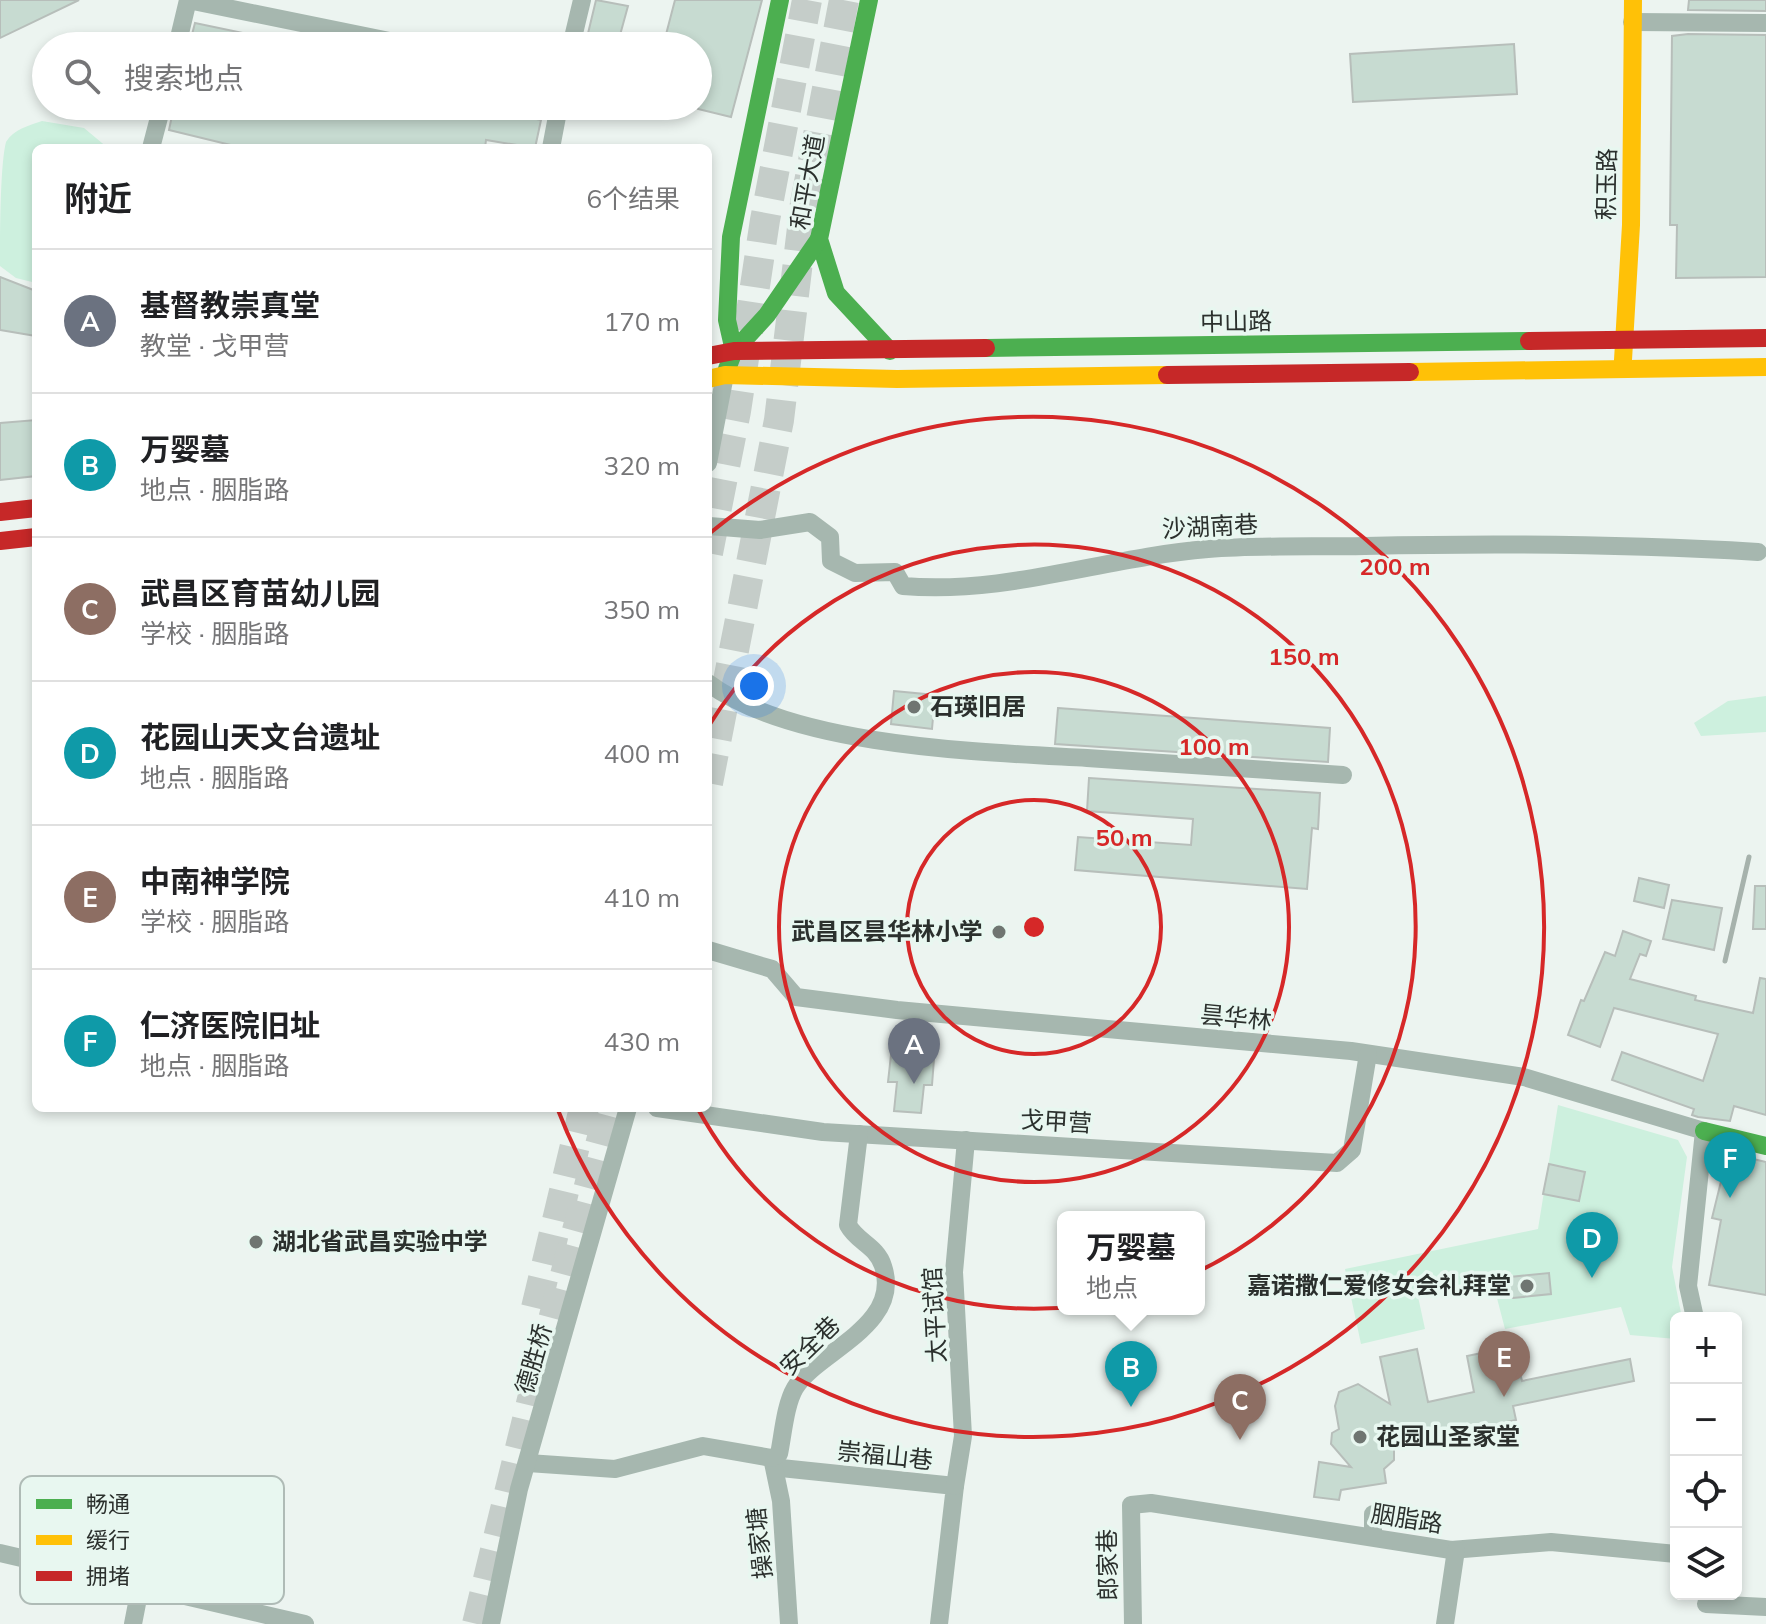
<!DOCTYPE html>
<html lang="zh">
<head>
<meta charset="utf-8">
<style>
	body { margin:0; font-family:Mulish,"Noto Sans SC",sans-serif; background:#f2f2f2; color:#202124 }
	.controls { position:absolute; right:24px; bottom:24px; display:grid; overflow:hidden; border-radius:12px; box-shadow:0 4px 12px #0003 }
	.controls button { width:72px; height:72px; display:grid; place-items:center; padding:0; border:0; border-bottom:2px solid #e0e0e0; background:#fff; color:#202124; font:40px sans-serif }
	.you { position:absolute; left:754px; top:686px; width:28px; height:28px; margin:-20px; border:6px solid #fff; border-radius:50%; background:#1a73e8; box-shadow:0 0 0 12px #1a73e833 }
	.badge { display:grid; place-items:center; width:52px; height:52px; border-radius:50%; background:#6f7571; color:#fff; font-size:26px; font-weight:700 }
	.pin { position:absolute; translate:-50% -66px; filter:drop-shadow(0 2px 4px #0008) }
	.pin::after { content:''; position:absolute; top:42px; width:28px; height:24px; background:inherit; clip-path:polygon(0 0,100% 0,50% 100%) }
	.popup { position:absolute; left:1057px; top:1211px; width:148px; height:104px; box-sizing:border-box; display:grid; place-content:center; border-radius:12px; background:#fff; filter:drop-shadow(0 2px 6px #0005); font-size:26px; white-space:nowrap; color:#757577 }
	.popup b { font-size:30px; color:#202124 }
	.popup::after { content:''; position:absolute; left:50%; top:100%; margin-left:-16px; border:16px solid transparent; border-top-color:#fff }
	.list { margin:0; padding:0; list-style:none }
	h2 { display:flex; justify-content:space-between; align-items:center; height:104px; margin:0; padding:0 32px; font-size:34px }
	h2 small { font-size:26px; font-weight:400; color:#757577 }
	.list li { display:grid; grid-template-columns:52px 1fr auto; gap:24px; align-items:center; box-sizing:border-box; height:144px; padding:0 32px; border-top:2px solid #e0e0e0 }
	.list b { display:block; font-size:30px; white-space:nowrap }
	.list p { margin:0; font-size:26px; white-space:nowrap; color:#757577 }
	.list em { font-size:26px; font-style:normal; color:#757577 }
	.icon { flex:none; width:44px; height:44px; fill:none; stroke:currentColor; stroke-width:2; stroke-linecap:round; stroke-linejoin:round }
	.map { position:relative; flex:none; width:1766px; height:1624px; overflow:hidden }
	.search { position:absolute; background:#fff; box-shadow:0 4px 12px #0003; left:32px; top:32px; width:680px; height:88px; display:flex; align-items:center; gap:20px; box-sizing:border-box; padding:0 28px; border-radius:44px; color:#757577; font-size:30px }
	.panel { position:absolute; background:#fff; box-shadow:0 4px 12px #0003; left:32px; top:144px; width:680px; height:968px; border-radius:12px }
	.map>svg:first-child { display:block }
	.green { fill:#cdf0de }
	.building { fill:#c7dbd1; stroke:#b7beba; stroke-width:2 }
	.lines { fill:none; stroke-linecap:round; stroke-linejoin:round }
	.primary-tunnel { stroke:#c5cdc9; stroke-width:30; stroke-dasharray:30 15; stroke-linecap:butt }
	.street { stroke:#a6b7af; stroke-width:18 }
	.fast { stroke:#4caf50; stroke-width:18 }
	.slow { stroke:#ffc107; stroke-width:18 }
	.jam { stroke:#c62828; stroke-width:18 }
	.rail { stroke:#a6b2ac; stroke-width:5 }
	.ring { fill:none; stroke:#d62828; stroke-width:4 }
	.poi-dot { fill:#6f7571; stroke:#e8f7f0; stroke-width:3 }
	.labels { text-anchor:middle; stroke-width:7; stroke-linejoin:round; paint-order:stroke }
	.street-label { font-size:24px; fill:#2b302d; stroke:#e8f7f0 }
	.poi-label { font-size:24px; font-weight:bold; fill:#2b302d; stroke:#e8f7f0; text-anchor:start }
	.key { fill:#e8f7f0; stroke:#afbbb6; stroke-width:2 }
	.key-label { font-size:22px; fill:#2b302d }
	.centre { fill:#d62828; stroke:#e8f7f0; stroke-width:4 }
	.ring-label { font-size:24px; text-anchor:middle; font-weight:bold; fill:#d62828; stroke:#e8f7f0; stroke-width:7; stroke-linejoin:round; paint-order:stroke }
</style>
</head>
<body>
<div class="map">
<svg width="1766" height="1624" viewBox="0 0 1766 1624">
	<rect width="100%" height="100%" fill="#ecf4f0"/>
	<g class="green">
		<path d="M42,121L84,128L108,148H36V283L16,278L0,266C0,238 0,165 6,142C14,129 28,126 42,121Z"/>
		<polygon points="1766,696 1766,732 1701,736 1694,723 1728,701"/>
		<polygon points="1558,1105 1678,1140 1687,1157 1672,1267 1682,1318 1676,1318 1676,1339 1630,1335 1621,1307 1505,1329 1492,1279 1417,1292 1425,1329 1361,1344 1345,1269 1538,1229"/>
	</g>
	<g class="building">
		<polygon points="0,0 79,0 0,38"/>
		<polygon points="596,0 628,6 617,46 585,46"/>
		<polygon points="675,0 762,0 731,117 698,109 698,46 663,46"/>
		<polygon points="1689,0 1766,0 1766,11 1688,10"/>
		<polygon points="195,23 277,40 277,46 189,46"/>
		<polygon points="1688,34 1766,35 1766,277 1676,278 1677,225 1670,225 1672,36"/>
		<polygon points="1514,44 1517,94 1353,102 1350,54"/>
		<polygon points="174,106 477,106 541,120 535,148 486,140 485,148 243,148 169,130"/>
		<polygon points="0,277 36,291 36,336 0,330"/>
		<polygon points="36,420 36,476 0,480 0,423"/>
		<polygon points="894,691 935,695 932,729 891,724"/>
		<polygon points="1058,708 1330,728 1328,762 1055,744"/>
		<polygon points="1089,778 1320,793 1318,829 1312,828 1307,889 1075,870 1078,837 1191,845 1193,819 1087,811"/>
		<polygon points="1639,878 1669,885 1664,908 1634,901"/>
		<polygon points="1755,886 1766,886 1766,929 1753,929"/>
		<polygon points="1672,900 1722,908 1714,950 1663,939"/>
		<polygon points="1623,931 1651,941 1646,956 1640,954 1630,979 1696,996 1695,1000 1753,1013 1760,978 1766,979 1766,1115 1734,1106 1730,1121 1698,1117 1692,1115 1694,1109 1612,1080 1622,1052 1703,1081 1718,1034 1614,1008 1600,1047 1568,1035 1581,1000 1584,1001 1605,952 1615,956"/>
		<polygon points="891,1055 934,1059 932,1085 924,1085 921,1113 894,1111 897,1082 888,1082"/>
		<polygon points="1728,1153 1766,1162 1766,1295 1709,1285 1721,1220 1712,1218"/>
		<polygon points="1549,1164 1585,1172 1579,1201 1543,1194"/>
		<polygon points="1549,1273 1551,1294 1513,1298 1501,1288 1510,1277"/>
		<polygon points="1417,1349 1428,1402 1474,1392 1467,1356 1501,1349 1507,1380 1521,1377 1522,1381 1630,1359 1634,1381 1513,1406 1516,1420 1394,1446 1394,1460 1384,1469 1386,1483 1341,1490 1339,1500 1314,1497 1319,1462 1351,1467 1331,1444 1332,1433 1339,1429 1335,1406 1339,1392 1358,1384 1390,1404 1380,1357"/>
	</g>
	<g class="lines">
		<g class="primary-tunnel">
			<polyline points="708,553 736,411 765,220 807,0"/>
			<polyline points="708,783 779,420 805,203 844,0"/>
			<polyline points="536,1308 584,1108"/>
			<polyline points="477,1624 536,1383 610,1108"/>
		</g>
		<g class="street">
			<polyline points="1632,22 1766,23"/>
			<polyline points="177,46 188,0 414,46"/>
			<polyline points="571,46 582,0"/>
			<polyline points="151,148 162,106"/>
			<polyline points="551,148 559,106"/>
			<polyline points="708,463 725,375"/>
			<path d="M709,526L760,530L810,522L830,537L831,561L855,573L895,572L903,586C1008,595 1105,557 1208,549C1260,545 1313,547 1365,546C1496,543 1627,544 1758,552"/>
			<path d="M708,683C794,747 981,752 1087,758C1172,764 1258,769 1343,775"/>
			<polyline points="708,950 772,969 796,997 897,1010 1351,1051 1524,1077 1704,1131 1688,1286 1695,1318"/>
			<polyline points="657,1108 823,1132 1337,1163 1352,1150 1368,1054"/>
			<polyline points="772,1458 781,1468 955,1486 939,1624"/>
			<polyline points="772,1458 781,1501 789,1624"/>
			<path d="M528,1463L615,1469L703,1446L772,1458L779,1454C783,1435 785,1405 795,1388C816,1352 903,1326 883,1266C877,1246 857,1242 848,1225L859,1134"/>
			<polyline points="955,1486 963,1436 954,1272 966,1140"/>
			<polyline points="1373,1530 1373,1514"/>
			<polyline points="0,1553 305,1624"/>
			<polyline points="1706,1604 1766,1607"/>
			<polyline points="133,1624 140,1588"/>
			<polyline points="491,1624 519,1489 628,1108"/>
			<polyline points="1133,1624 1131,1505 1151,1503 1451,1550 1551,1542 1676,1554"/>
			<polyline points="1445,1624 1456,1550"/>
		</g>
		<g class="fast">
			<polyline points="869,0 819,239 836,293 890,351"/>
			<polyline points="986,348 1529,341"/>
			<polyline points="734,351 767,315 819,239"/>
			<polyline points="727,369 734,351 727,320 731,237 780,0"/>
			<polyline points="1704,1131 1766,1146"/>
		</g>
		<g class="slow">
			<polyline points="1623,360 1631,225 1633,0"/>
			<polyline points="1410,372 1766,367"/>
			<polyline points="708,379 725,375 897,379 1167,375"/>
		</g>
		<g class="jam">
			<polyline points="1529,341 1766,338"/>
			<polyline points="708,356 734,351 986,348"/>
			<polyline points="1167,375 1410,372"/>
			<polyline points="0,512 36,508"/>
			<polyline points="0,541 36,537"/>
		</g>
		<polyline class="rail" points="1725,961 1749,857"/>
	</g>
	<g class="ring">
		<circle cx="1034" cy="927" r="127"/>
		<circle cx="1034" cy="927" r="255"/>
		<path d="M708 727A382 382 0 1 1 698 1109"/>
		<path d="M710 533A510 510 0 1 1 558 1110"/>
	</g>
	<g class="poi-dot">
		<circle cx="914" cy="707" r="8"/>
		<circle cx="999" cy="932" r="8"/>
		<circle cx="256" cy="1242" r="8"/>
		<circle cx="1527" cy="1286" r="8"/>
		<circle cx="1360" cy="1437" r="8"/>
	</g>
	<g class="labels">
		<g class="street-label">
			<text transform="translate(808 182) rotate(-80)" y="8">和平大道</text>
			<text transform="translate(1607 184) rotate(-89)" y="8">积玉路</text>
			<text transform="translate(1236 322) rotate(-1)" y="8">中山路</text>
			<text transform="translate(1210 527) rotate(-3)" y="8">沙湖南巷</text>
			<text transform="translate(1236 1018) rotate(5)" y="8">昙华林</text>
			<text transform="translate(1056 1122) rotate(3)" y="8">戈甲营</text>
			<text transform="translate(935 1315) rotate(-93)" y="8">太平试馆</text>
			<text transform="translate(810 1346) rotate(-44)" y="8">安全巷</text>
			<text transform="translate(534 1359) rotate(-74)" y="8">德胜桥</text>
			<text transform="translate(885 1456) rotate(6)" y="8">崇福山巷</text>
			<text transform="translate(1407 1519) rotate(9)" y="8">胭脂路</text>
			<text transform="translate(760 1543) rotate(-96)" y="8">操家塘</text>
			<text transform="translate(1108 1565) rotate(-91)" y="8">郎家巷</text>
		</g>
		<g class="poi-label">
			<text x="930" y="715">石瑛旧居</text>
			<text x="983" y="940" text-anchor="end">武昌区昙华林小学</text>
			<text x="272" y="1250">湖北省武昌实验中学</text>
			<text x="1511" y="1294" text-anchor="end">嘉诺撒仁爱修女会礼拜堂</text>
			<text x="1376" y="1445">花园山圣家堂</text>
		</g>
	</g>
	<rect x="20" y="1476" width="264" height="128" rx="12" class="key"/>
	<rect x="36" y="1499" width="36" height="10" fill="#4caf50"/>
	<rect x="36" y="1535" width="36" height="10" fill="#ffc107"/>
	<rect x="36" y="1571" width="36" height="10" fill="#c62828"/>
	<g class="key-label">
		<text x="86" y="1512">畅通</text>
		<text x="86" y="1548">缓行</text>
		<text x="86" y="1584">拥堵</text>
	</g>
	<circle cx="1034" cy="927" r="12" class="centre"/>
	<g class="ring-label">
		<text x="1395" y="575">200 m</text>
		<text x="1304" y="665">150 m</text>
		<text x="1214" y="755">100 m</text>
		<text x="1124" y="846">50 m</text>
	</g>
</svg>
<div class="controls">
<button>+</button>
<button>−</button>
<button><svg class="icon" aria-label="locate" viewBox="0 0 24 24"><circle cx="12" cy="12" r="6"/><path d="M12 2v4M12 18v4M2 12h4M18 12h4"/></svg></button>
<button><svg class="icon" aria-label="layers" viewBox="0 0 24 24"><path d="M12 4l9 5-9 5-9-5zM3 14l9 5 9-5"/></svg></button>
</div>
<div class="you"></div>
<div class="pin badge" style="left:914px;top:1084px;background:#6b7280">A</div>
<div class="pin badge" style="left:1131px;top:1407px;background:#0f9aa8">B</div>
<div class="popup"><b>万婴墓</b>地点</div>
<div class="pin badge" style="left:1240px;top:1440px;background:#8d6e63">C</div>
<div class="pin badge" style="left:1592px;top:1278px;background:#0f9aa8">D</div>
<div class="pin badge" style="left:1504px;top:1397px;background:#8d6e63">E</div>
<div class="pin badge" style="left:1730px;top:1198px;background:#0f9aa8">F</div>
<div class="search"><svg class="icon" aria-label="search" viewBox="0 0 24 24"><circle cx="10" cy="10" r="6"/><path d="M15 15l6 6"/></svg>搜索地点</div>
<section class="panel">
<h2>附近<small>6个结果</small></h2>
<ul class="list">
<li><span class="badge" style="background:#6b7280">A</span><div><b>基督教崇真堂</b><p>教堂 · 戈甲营</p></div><em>170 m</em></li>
<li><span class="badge" style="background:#0f9aa8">B</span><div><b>万婴墓</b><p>地点 · 胭脂路</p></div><em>320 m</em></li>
<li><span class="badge" style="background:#8d6e63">C</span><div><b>武昌区育苗幼儿园</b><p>学校 · 胭脂路</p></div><em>350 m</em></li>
<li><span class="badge" style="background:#0f9aa8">D</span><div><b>花园山天文台遗址</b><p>地点 · 胭脂路</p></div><em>400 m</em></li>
<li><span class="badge" style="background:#8d6e63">E</span><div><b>中南神学院</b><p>学校 · 胭脂路</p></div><em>410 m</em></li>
<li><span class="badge" style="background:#0f9aa8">F</span><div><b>仁济医院旧址</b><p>地点 · 胭脂路</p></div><em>430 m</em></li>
</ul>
</section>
</div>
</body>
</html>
